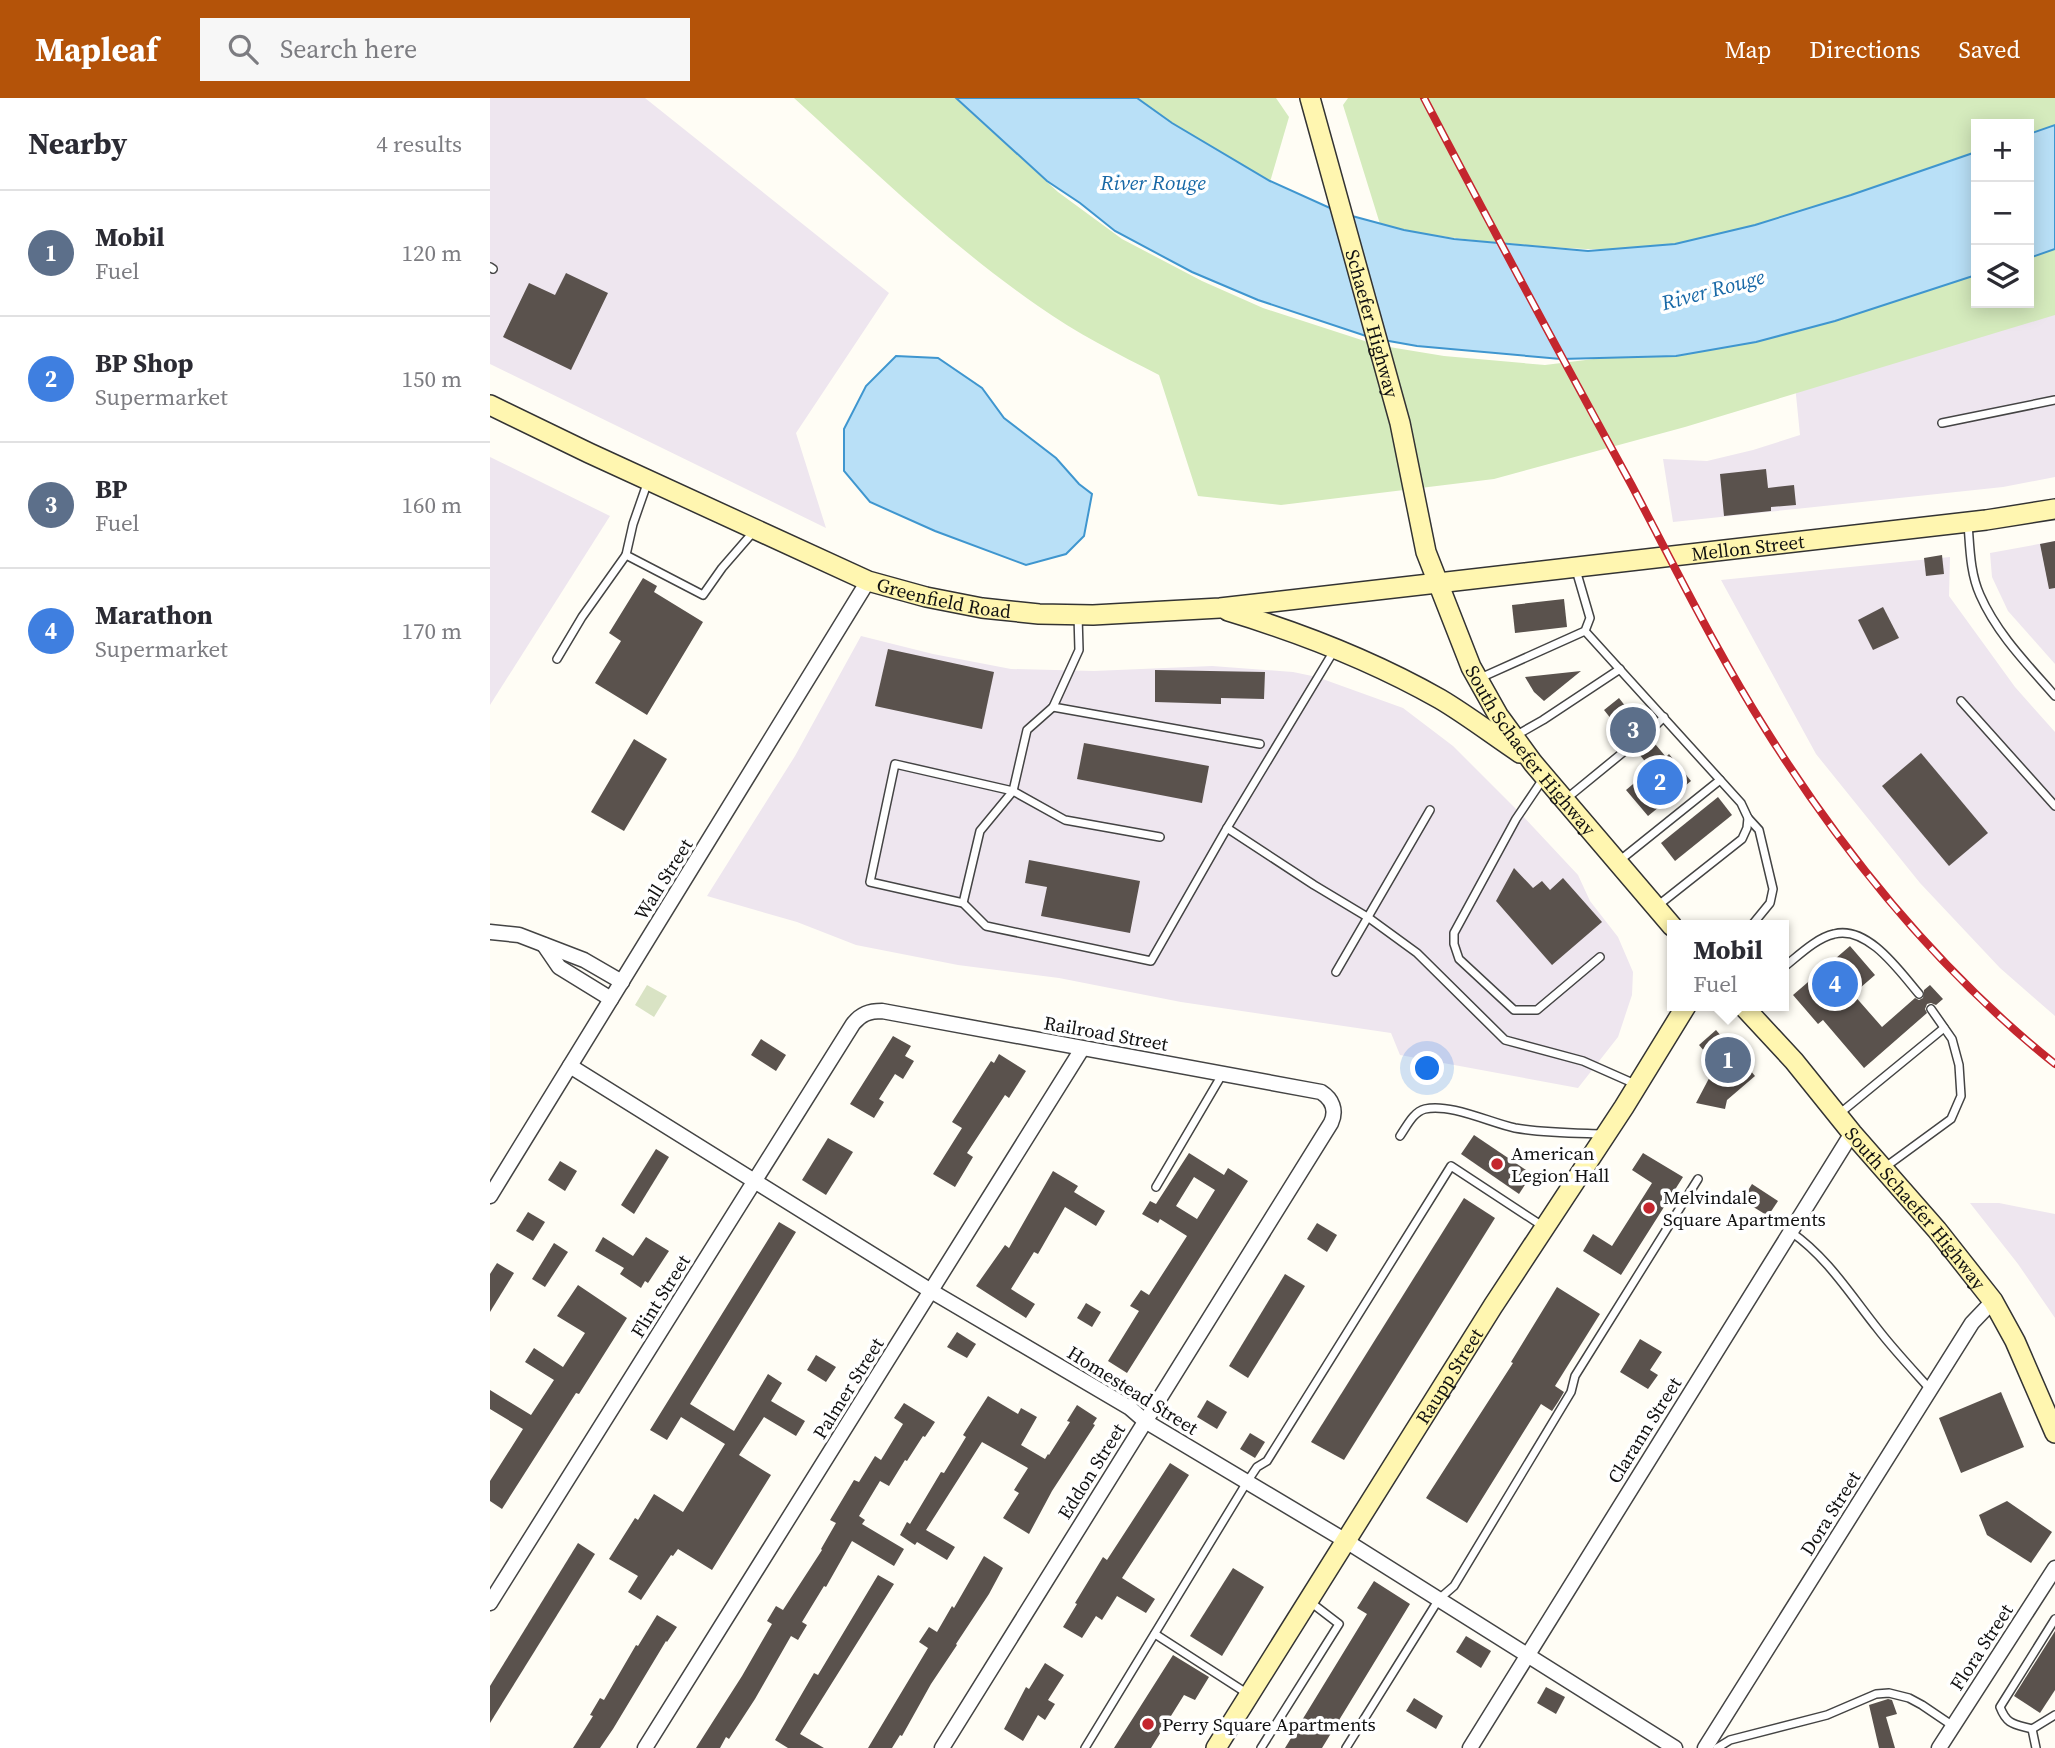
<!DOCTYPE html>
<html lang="en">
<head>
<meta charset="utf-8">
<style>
	body { margin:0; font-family:"Source Serif 4",serif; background:#f7f7f7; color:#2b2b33 }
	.controls { position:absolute; right:21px; top:21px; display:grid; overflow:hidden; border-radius:0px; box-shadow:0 4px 18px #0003 }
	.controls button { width:63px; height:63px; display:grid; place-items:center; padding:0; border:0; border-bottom:2px solid #e1e1e2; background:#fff; color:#2b2b33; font:35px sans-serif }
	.you { position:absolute; left:938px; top:971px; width:24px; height:24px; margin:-18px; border:5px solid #fff; border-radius:50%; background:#1a73e8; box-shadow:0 0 0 10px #1a73e833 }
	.badge { display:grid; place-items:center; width:46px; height:46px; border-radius:50%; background:#b45309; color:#fff; font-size:23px; font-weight:700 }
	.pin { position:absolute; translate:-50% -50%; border:4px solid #fff; box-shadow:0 2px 7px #0006 }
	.popup { position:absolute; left:1177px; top:822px; width:122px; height:91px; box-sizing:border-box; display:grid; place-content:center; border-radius:0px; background:#fff; filter:drop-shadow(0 2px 5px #0005); font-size:23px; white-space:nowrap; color:#7c7c81 }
	.popup b { font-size:26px; color:#2b2b33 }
	.popup::after { content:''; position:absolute; left:50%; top:100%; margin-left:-14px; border:14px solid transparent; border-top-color:#fff }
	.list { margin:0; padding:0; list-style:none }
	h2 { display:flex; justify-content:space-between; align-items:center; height:91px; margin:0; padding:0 28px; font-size:30px }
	h2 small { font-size:23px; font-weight:400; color:#7c7c81 }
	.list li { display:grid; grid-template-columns:46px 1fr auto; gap:21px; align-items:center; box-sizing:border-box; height:126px; padding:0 28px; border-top:2px solid #e1e1e2 }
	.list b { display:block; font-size:26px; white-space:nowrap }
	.list p { margin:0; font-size:23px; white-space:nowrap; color:#7c7c81 }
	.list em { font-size:23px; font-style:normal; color:#7c7c81 }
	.icon { flex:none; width:38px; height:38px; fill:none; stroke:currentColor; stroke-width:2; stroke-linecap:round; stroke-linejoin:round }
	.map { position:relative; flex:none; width:1565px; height:1650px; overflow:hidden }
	header { display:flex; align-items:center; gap:42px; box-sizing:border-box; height:98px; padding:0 35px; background:#b45309; color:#fff }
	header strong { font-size:33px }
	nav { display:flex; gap:38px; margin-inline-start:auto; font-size:24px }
	.search { width:490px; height:63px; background:#f7f7f7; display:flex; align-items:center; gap:18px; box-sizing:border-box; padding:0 24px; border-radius:0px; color:#7c7c81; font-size:26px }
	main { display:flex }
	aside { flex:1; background:#fff }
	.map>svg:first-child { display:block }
	.industrial { fill:#eee6ef }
	.green { fill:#d5ebbd }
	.cemetery { fill:#d9e3c4 }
	.water { fill:#b9e0f7; stroke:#3f96cf; stroke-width:2 }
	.building { fill:#5a524d; fill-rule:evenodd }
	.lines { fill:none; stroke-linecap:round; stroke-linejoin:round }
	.lane-casing { stroke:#444; stroke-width:10 }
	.street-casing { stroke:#444; stroke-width:17 }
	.secondary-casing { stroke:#333; stroke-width:22 }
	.lane { stroke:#fff; stroke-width:7 }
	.street { stroke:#fff; stroke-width:14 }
	.secondary { stroke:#fff6b0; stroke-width:19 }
	.rail-casing { stroke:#c4262e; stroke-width:8 }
	.rail { stroke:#fff; stroke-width:5; stroke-dasharray:16; stroke-linecap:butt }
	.poi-dot { fill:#c4262e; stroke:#fff; stroke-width:2.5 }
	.labels { text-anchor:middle; stroke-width:7; stroke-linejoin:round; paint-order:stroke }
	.street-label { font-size:19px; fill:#111; stroke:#fff }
	.poi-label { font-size:19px; fill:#111; stroke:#fff; text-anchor:start }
	.water-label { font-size:21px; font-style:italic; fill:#1768a6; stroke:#fff }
</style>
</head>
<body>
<header>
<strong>Mapleaf</strong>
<div class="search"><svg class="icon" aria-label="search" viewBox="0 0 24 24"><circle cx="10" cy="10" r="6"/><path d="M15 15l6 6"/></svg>Search here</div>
<nav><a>Map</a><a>Directions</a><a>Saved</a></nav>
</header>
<main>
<aside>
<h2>Nearby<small>4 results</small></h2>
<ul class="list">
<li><span class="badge" style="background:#5c6f8a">1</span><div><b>Mobil</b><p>Fuel</p></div><em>120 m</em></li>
<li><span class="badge" style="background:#3f7fe0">2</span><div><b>BP Shop</b><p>Supermarket</p></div><em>150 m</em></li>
<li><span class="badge" style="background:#5c6f8a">3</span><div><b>BP</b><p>Fuel</p></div><em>160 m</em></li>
<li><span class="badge" style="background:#3f7fe0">4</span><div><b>Marathon</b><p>Supermarket</p></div><em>170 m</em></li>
</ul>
</aside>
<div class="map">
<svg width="1565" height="1650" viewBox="0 0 1565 1650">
	<rect width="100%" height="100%" fill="#fffdf5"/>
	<g class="industrial">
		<polygon points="0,0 155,0 399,195 306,335 336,430 0,266"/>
		<polygon points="1565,216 1565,379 1513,389 1183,424 1173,361 1217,363 1263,352 1310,337 1305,287"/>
		<polygon points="0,359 120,418 0,607"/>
		<polygon points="1565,443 1565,566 1518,513 1502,479 1500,455"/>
		<polygon points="1460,459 1459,498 1525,589 1565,634 1565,918 1510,870 1430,785 1326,656 1231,482"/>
		<polygon points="371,538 443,556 521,571 604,573 722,568 803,574 827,579 913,610 963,648 1030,715 1088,777 1100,803 1128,839 1143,874 1142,897 1128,939 1088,990 910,957 901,935 691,904 569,880 468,867 366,847 307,824 217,798 305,658"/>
		<polygon points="1480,1105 1509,1105 1565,1116 1565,1220 1528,1166"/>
	</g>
	<g class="green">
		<path d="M304,0H465L568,94L632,141L712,183L773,210L887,247L954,258L1055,267L1120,259L1186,258L1345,223L1486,177V205H1539V160L1565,151V217L1195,329L1004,381L791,407L708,398L669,277C628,256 586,235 548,208C460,147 383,72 304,0Z"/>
		<polygon points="647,0 786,0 799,19 780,84 682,25"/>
		<path d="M858,0H1565V27L1539,36V26H1486V54C1391,87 1285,129 1186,146C1133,155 1080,151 1027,146C980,142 935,138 890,126L853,7Z"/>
	</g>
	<polygon class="cemetery" points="157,887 177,898 164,919 145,907"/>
	<g class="water">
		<polygon points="466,0 647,0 682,25 780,83 851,115 914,132 964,141 1098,153 1185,146 1265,127 1361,97 1486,54 1486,177 1345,223 1266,244 1186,258 1071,261 927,248 882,240 768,202 702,174 625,133 590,105 557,83"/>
		<polygon points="1565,27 1565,151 1539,160 1539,36"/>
		<polygon points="406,258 448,260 492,290 514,320 566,360 589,386 602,396 594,438 576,456 536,467 445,433 380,404 354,373 354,331 376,288"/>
	</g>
	<g class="building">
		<polygon points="76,175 118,195 81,272 13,239 39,185 65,197"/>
		<polygon points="1276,371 1278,390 1304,387 1306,407 1281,409 1281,413 1234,418 1230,376"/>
		<polygon points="1565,443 1565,490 1559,491 1550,446"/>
		<polygon points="1452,457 1454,476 1436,478 1434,460"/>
		<polygon points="153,480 167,488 164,494 213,524 157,617 105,585 131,543 119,535"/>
		<polygon points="1074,501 1077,529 1025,535 1022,507"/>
		<polygon points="1393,509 1409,540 1383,552 1368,522"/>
		<polygon points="398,551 504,574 492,631 385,608"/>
		<polygon points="665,572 775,574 774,601 731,600 731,606 665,604"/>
		<polygon points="1091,573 1054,603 1044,594 1035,579"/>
		<polygon points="1129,600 1153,631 1151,635 1152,640 1156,642 1161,641 1176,659 1179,656 1201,683 1158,718 1136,692 1161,671 1146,652 1147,644 1144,641 1138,642 1114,612"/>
		<polygon points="144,641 177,661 134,733 101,714"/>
		<polygon points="594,645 719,668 712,705 587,681"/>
		<polygon points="1431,655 1498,735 1459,768 1392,688"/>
		<polygon points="1228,699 1242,717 1185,763 1171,745"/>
		<polygon points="539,762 650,783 640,835 551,818 557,789 535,785"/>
		<polygon points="1024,770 1043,790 1052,783 1060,792 1073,780 1112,824 1062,867 1006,803"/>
		<polygon points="1360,848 1385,877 1363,896 1392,929 1425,900 1429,902 1433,900 1434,892 1440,887 1453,901 1446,907 1441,905 1437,906 1435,911 1437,915 1374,970 1333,922 1328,926 1303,897"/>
		<polygon points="1226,932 1265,978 1237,1002 1235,1011 1206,1005 1226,967 1209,947"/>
		<polygon points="403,938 421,948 415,958 424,963 413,981 405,976 389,1001 394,1004 384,1020 360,1006"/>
		<polygon points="271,941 296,957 286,973 261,957"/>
		<polygon points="509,956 536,973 519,1000 515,997 477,1055 483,1059 465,1089 443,1076 472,1030 462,1024 501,963 504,965"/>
		<polygon points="984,1037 1042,1076 1029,1096 971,1056"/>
		<polygon points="338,1040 363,1054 336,1097 312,1082"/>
		<polygon points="166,1051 179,1059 144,1116 131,1107"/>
		<path d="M699,1055L734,1077L738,1070L758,1083L637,1275L618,1263L649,1213L640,1208L651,1192L659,1197L697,1138L670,1121L668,1125L652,1116L660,1103L666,1106ZM704,1079L725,1092L707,1121L686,1108Z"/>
		<polygon points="1153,1055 1193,1079 1131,1177 1093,1153 1103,1136 1122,1148 1162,1085 1142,1072"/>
		<polygon points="70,1063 87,1073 75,1093 58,1082"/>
		<polygon points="563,1073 588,1088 584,1094 615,1113 606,1128 575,1109 548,1156 544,1154 521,1191 545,1206 536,1220 486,1188 515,1147 519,1150"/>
		<polygon points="1262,1086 1288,1103 1278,1118 1252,1102"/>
		<polygon points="974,1100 1005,1120 854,1362 821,1344"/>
		<polygon points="38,1114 55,1124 43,1143 26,1133"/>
		<polygon points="289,1124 306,1134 200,1306 244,1333 278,1276 292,1285 281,1303 315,1323 306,1338 274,1319 249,1357 281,1377 222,1472 188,1451 183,1458 181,1457 151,1502 138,1494 148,1478 119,1461 145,1420 148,1422 164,1396 193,1414 235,1346 191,1319 177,1342 160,1332"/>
		<polygon points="827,1125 847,1137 837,1154 817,1141"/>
		<polygon points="113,1139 143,1158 156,1139 179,1153 158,1185 155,1183 151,1190 130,1176 134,1170 105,1153"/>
		<polygon points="64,1145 78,1154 55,1189 42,1181"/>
		<polygon points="7,1165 24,1175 0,1214 0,1176"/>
		<polygon points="795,1176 815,1188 758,1280 739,1268"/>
		<polygon points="88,1187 137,1220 89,1296 86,1295 12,1411 0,1403 0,1383 33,1331 0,1311 0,1292 41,1317 64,1282 35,1264 44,1250 73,1269 95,1235 67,1218"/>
		<polygon points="1067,1189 1110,1216 1065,1288 1074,1294 1068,1304 1062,1313 1051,1306 977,1425 936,1400 1023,1265 1021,1264"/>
		<polygon points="596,1205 611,1214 602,1229 587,1220"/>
		<polygon points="467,1234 486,1246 477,1260 457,1249"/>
		<polygon points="1150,1241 1172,1254 1160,1272 1168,1277 1158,1291 1130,1274"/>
		<polygon points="326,1257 346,1269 336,1284 317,1272"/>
		<polygon points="1511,1294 1534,1349 1471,1375 1449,1320"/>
		<polygon points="498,1298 528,1316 531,1310 547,1319 531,1347 555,1361 558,1356 559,1357 580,1324 577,1323 587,1307 607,1320 603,1326 605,1327 562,1393 539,1436 513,1420 529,1395 524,1392 538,1370 492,1344 436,1432 465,1449 457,1462 427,1444 425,1447 410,1437 417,1424 420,1426 451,1374 454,1375 476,1339 473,1337"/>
		<polygon points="717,1302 737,1314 727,1331 707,1319"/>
		<polygon points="414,1305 445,1324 435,1339 433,1338 417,1363 415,1362 399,1388 390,1383 369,1418 375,1422 372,1426 414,1451 404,1468 362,1443 336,1489 334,1488 312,1524 317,1527 308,1542 301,1538 265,1601 239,1641 236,1639 230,1650 206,1650 252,1578 282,1526 277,1523 286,1508 293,1512 332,1452 331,1451 346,1425 340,1422 364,1382 369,1384 385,1358 391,1362 413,1326 404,1320"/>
		<polygon points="760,1335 775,1344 765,1360 750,1351"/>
		<polygon points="680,1365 699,1377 632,1480 665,1501 656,1515 627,1498 612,1522 606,1518 592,1540 573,1529 587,1506 585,1505 613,1459 617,1462"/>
		<polygon points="1517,1403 1562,1434 1541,1465 1497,1437 1489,1417"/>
		<polygon points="88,1445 105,1456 0,1625 0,1588"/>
		<polygon points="494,1458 513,1470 499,1496 466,1546 467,1547 441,1586 412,1638 410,1637 402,1650 378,1650 438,1550 429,1544 439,1529 447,1534 462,1508 464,1510"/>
		<polygon points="743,1470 774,1489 732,1558 700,1538"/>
		<polygon points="388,1477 404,1486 310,1636 334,1650 298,1650 285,1642 324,1575 328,1577"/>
		<polygon points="884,1483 920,1506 832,1650 795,1650 877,1516 867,1510"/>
		<polygon points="167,1517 187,1529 177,1544 176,1543 123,1631 110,1650 83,1650 103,1618 100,1617 110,1600 114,1602 146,1547 148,1548"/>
		<polygon points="1565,1533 1565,1592 1550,1615 1524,1598"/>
		<polygon points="976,1538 1001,1553 991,1570 966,1554"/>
		<polygon points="683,1557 719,1579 705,1602 694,1597 661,1650 624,1650"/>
		<polygon points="555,1565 574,1577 558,1602 565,1606 555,1622 548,1617 533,1643 514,1631 536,1589 539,1591"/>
		<polygon points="1056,1589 1075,1599 1066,1616 1047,1605"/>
		<polygon points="924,1600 953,1618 946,1631 916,1613"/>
		<polygon points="1398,1601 1402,1602 1407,1616 1396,1619 1405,1650 1389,1650 1379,1607"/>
	</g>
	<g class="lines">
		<g class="lane-casing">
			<g id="lane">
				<polyline points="0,169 3,171"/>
				<polyline points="1452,325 1565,302"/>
				<polyline points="158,383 143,426 136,457 213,497 232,470 265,432"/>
				<path d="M1478,426C1480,450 1480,475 1490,497C1507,536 1538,567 1565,598"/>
				<polyline points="588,517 589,552 563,609 770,646"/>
				<polyline points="1095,533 1251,705 1258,720 1269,732 1283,791 1280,805 1262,827"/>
				<polyline points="67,561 92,519 136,457"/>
				<polyline points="988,581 1095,533 1100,520 1086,472"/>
				<polyline points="1471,603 1565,708"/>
				<polyline points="563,609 537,632 523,693 405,666 380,784 473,805 496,828 661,863 737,730 845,551"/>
				<polyline points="1157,636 1174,619"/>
				<polyline points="1025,638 1053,622 1130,571"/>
				<polyline points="1053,681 1026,721 964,835 964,846 969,861 1024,912 1047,912 1110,859"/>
				<polyline points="1076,701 1142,647"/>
				<polyline points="737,730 824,787 879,820 927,855 1015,942 1093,963 1145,986"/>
				<polyline points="1129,763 1230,682"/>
				<polyline points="473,805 490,733 523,693 575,722 670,739"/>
				<polyline points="1166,809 1252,741 1257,730 1258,720"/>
				<path d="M1294,869C1308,858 1326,840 1344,836C1378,827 1410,874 1429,896"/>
				<polyline points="846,874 940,712"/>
				<polyline points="1349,1016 1454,930"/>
				<path d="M910,1038C917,1028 923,1014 935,1011C960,1005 1001,1025 1025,1030C1054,1035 1083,1035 1112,1036"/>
				<polyline points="1394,1070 1461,1021 1471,998 1469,967 1462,941 1441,911"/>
				<polyline points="666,1089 733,975"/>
				<path d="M1301,1134C1337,1159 1360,1196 1387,1230C1403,1251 1422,1271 1440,1291"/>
				<polyline points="665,1536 758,1596"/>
				<path d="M1542,1631C1524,1626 1517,1627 1510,1609L1565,1521"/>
				<polyline points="595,1650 757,1384 767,1369 777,1363 961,1068 1054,1129"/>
				<polyline points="771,1650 849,1526 819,1503"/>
				<polyline points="856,1650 949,1501 964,1488 1081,1294 1085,1278 1208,1081"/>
				<polyline points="1227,1650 1240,1642 1337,1617 1386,1596 1399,1595 1419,1600 1432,1607 1463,1628"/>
				<polyline points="1546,1650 1542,1631 1565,1617"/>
			</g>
		</g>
		<g class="street-casing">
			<g id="street">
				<polyline points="0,834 29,837 94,862 132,884"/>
				<polyline points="54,847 69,869 121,901"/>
				<polyline points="80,968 441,1193 640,1310 655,1323 856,1443 1185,1650"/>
				<polyline points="0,1098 378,483"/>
				<path d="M0,1505L363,926C371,916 379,913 392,913L831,994C842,1001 847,1012 841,1025L452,1650"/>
				<polyline points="155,1650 592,951"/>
				<polyline points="980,1650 1362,1035"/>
				<polyline points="1215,1650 1482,1225 1503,1203"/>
				<polyline points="1449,1650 1565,1470"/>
			</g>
		</g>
		<g class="secondary-casing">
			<g id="secondary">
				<path id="s1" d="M820,0L910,325L936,454L981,569L1008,617L1043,665L1182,828"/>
				<path id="s2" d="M0,307L99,355L378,483L436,499L492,510L549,516L603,517L730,510L1496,422L1565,411"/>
				<path d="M738,513C811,535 883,563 950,601C977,617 1003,637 1030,655"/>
				<path id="s3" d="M1253,908L1304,963L1362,1035L1447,1132L1503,1203L1525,1243L1565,1335"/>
				<path id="s4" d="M726,1650L1003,1208L1134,1009L1196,908"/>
			</g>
		</g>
		<use href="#lane" class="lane"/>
		<use href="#street" class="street"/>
		<use href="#secondary" class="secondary"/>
		<g class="rail-casing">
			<path id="rail" d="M934,0C1002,130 1071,258 1141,386C1185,469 1226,553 1276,632C1355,758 1449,873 1565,966"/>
		</g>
		<use href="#rail" class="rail"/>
	</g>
	<g class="poi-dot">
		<circle cx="1007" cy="1066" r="7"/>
		<circle cx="1159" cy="1110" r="7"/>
		<circle cx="658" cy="1626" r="7"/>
	</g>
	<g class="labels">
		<g class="street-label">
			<text dy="7" stroke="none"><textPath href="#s1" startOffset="234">Schaefer Highway</textPath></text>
			<text dy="7" stroke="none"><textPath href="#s2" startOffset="1304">Mellon Street</textPath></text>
			<text dy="7" stroke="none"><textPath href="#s2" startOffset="495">Greenfield Road</textPath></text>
			<text dy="7" stroke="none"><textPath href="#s1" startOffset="695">South Schaefer Highway</textPath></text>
			<text transform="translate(173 781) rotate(-58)" y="7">Wall Street</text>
			<text transform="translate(616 935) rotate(10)" y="7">Railroad Street</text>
			<text dy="7" stroke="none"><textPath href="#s3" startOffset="266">South Schaefer Highway</textPath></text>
			<text transform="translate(170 1198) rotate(-58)" y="7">Flint Street</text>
			<text dy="7" stroke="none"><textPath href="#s4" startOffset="439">Raupp Street</textPath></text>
			<text transform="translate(358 1290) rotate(-58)" y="7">Palmer Street</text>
			<text transform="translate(643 1292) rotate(32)" y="7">Homestead Street</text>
			<text transform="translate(1154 1332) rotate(-58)" y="7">Clarann Street</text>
			<text transform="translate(601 1373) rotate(-58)" y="7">Eddon Street</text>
			<text transform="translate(1340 1415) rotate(-58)" y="7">Dora Street</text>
			<text transform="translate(1491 1549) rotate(-57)" y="7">Flora Street</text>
		</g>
		<g class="poi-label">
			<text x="1021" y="1062">American<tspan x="1021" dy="22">Legion Hall</tspan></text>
			<text x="1173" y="1106">Melvindale<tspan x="1173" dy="22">Square Apartments</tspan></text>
			<text x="672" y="1633">Perry Square Apartments</text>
		</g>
		<g class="water-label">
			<text x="663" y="92">River Rouge</text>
			<text transform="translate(1223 192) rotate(-15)" y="7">River Rouge</text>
		</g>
	</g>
</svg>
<div class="controls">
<button>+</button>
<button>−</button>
<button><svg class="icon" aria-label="layers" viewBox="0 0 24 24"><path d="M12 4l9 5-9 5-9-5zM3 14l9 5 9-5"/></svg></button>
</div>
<div class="you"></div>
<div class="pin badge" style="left:1238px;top:962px;background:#5c6f8a">1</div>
<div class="popup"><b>Mobil</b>Fuel</div>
<div class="pin badge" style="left:1170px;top:684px;background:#3f7fe0">2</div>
<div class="pin badge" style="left:1143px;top:632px;background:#5c6f8a">3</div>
<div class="pin badge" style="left:1345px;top:886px;background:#3f7fe0">4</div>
</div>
</main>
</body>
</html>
